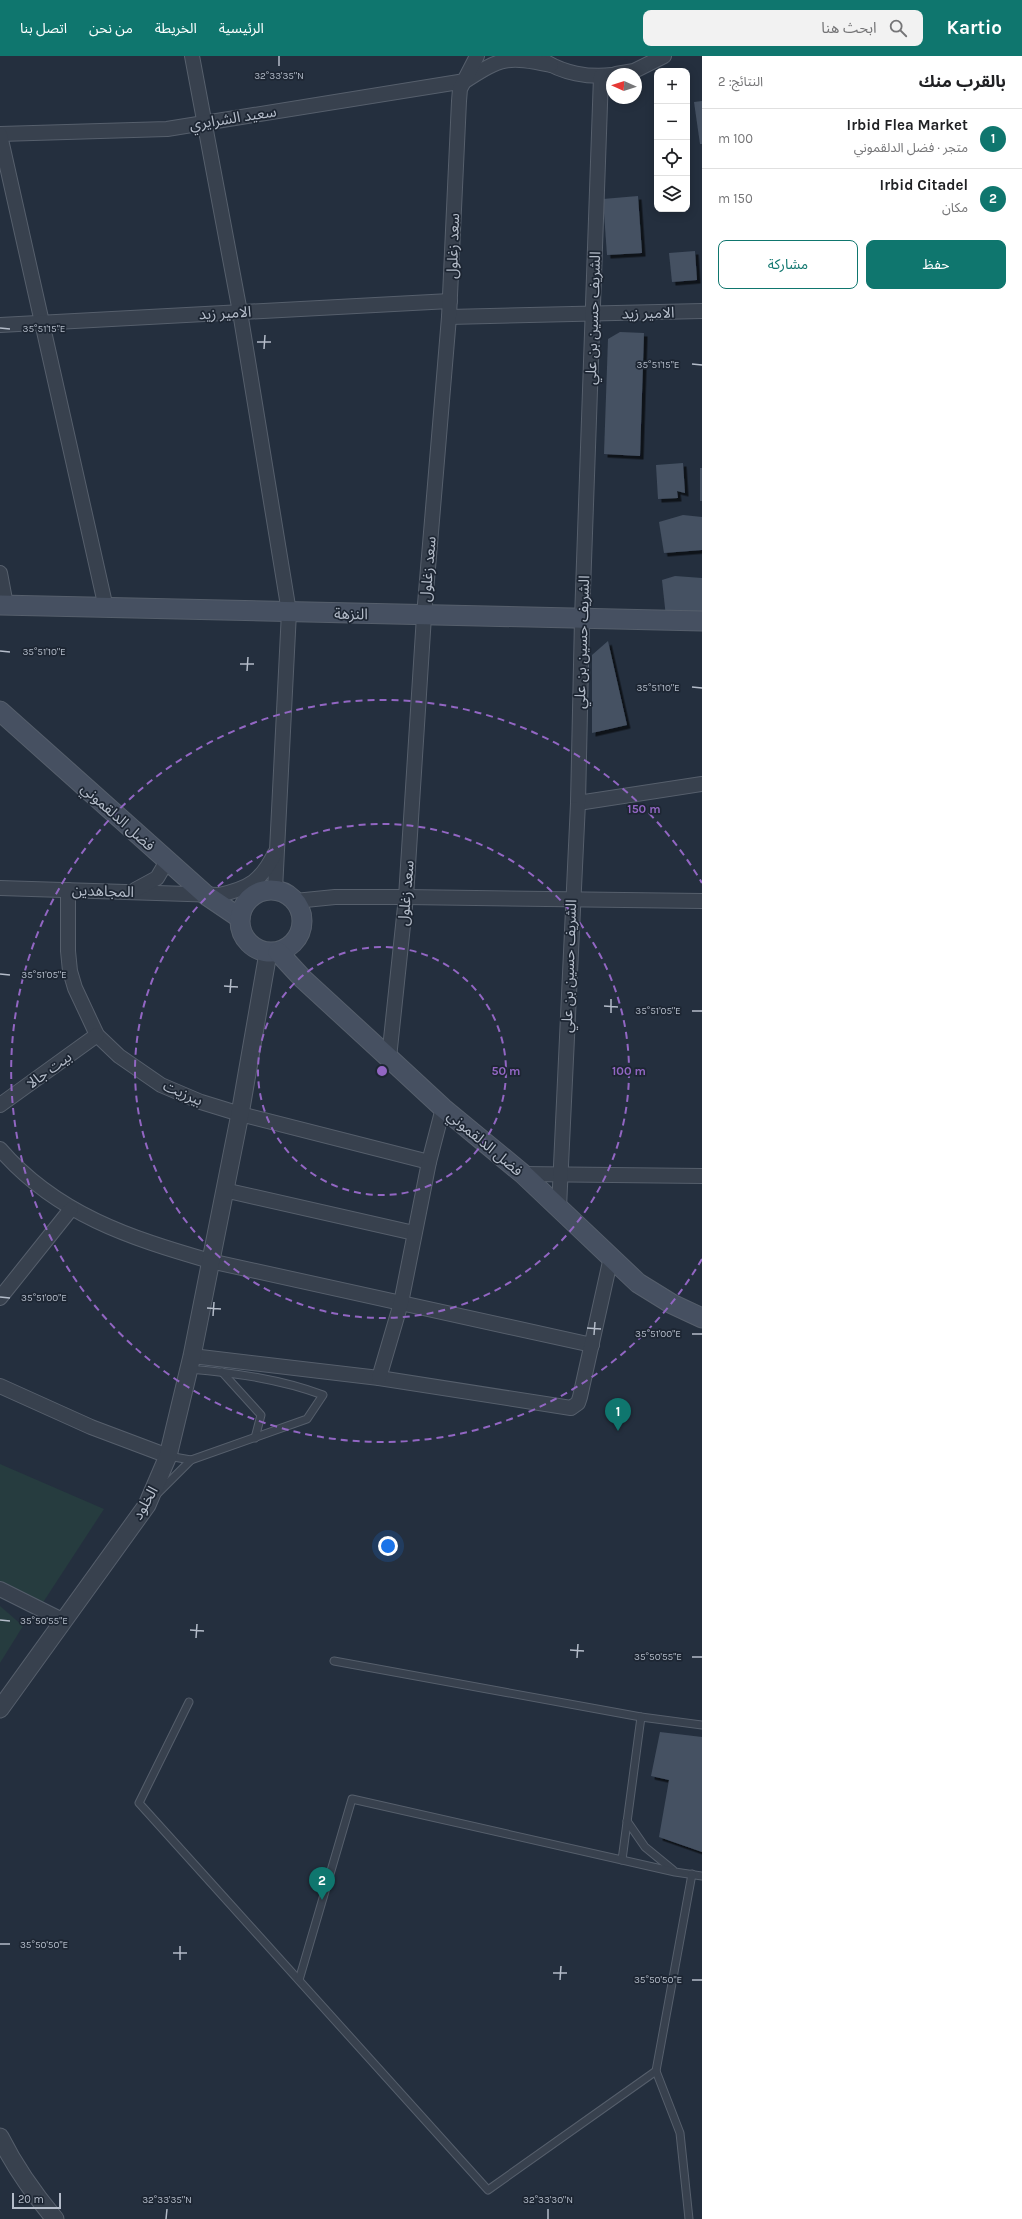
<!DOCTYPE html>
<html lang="ar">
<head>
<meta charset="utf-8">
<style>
	body { margin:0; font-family:Karla,"Noto Sans Arabic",sans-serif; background:#f2f2f2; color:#202124; direction:rtl }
	.controls { position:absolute; right:12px; top:12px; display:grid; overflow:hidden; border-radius:8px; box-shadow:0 2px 10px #0003 }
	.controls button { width:36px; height:36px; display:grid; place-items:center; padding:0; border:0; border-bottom:1px solid #e0e0e0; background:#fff; color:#202124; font:20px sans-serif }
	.compass { position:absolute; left:606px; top:12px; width:36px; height:36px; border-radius:50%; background:#fff; box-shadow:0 2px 10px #0003; rotate:273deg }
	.scale { position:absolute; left:12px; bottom:10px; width:49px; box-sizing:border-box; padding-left:4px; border:2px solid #b4bcc9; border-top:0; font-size:11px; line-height:14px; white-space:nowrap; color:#b4bcc9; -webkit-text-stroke:3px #1d2633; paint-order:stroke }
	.you { position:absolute; left:388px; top:1490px; width:14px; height:14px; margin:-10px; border:3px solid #fff; border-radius:50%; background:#1a73e8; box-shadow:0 0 0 6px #1a73e833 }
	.badge { display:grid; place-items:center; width:26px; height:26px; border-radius:50%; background:#0f766e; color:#fff; font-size:13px; font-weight:700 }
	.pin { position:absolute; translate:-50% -33px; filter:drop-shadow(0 1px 2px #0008) }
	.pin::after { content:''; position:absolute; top:21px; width:14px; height:12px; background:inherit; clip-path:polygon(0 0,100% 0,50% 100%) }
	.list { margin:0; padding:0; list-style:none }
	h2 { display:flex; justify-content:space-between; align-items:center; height:52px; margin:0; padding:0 16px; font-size:17px }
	h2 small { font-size:13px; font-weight:400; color:#757577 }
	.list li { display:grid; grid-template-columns:26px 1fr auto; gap:12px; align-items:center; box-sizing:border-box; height:60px; padding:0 16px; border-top:1px solid #e0e0e0 }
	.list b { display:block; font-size:15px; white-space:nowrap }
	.list p { margin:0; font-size:13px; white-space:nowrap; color:#757577 }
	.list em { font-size:13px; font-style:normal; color:#757577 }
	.actions { display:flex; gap:8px; padding:12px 16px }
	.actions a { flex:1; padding:9px 0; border:1px solid #0f766e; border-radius:8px; text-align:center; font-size:14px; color:#0f766e }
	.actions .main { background:#0f766e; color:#fff }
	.icon { flex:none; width:22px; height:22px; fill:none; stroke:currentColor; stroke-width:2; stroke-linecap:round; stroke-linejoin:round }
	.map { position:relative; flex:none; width:702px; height:2163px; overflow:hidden; direction:ltr }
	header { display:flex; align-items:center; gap:24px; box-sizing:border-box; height:56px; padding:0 20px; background:#0f766e; color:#fff }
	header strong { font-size:19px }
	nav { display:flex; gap:22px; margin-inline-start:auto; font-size:14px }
	.search { width:280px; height:36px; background:#f2f2f2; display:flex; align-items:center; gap:10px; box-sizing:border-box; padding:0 14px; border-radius:8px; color:#757577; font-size:15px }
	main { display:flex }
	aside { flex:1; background:#fff }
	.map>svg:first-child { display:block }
	.green { fill:#263c3f }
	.building { fill:#455162; filter:url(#shadow) }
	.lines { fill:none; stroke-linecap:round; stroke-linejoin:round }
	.service-casing { stroke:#565f6c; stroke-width:9 }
	.minor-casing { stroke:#565f6c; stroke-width:16 }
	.tertiary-casing { stroke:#565f6c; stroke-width:19 }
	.secondary-casing { stroke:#565f6c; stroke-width:21 }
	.service { stroke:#38414e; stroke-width:7 }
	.minor { stroke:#38414e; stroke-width:14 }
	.tertiary { stroke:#38414e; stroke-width:17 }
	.secondary { stroke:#465061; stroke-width:19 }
	.ticks { fill:none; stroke:#b4bcc9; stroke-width:1.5 }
	.ring { fill:none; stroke:#9266c3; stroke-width:2; stroke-dasharray:7 5 }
	.labels { text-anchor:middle; stroke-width:3.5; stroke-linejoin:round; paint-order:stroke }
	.street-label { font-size:15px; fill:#b4bcc9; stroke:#1d2633 }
	.ticks-label { font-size:10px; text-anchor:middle; fill:#b4bcc9; stroke:#1d2633; stroke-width:3.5; stroke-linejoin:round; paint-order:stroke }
	.centre { fill:#9266c3; stroke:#1d2633; stroke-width:2 }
	.ring-label { font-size:12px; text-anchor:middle; font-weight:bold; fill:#9266c3; stroke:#1d2633; stroke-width:3.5; stroke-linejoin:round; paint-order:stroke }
</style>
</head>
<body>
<header>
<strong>Kartio</strong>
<div class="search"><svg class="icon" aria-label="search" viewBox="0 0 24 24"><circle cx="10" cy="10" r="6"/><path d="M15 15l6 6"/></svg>ابحث هنا</div>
<nav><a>الرئيسية</a><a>الخريطة</a><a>من نحن</a><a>اتصل بنا</a></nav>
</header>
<main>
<aside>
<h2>بالقرب منك<small>النتائج: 2</small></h2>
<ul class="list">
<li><span class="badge">1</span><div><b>Irbid Flea Market</b><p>متجر · فضل الدلقموني</p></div><em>100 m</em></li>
<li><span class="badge">2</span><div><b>Irbid Citadel</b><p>مكان</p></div><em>150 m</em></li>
</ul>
<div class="actions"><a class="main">حفظ</a><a>مشاركة</a></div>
</aside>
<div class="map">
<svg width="702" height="2163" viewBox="0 0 702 2163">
	<defs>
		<filter id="shadow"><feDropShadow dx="3.5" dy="3.5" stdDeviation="0" flood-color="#0009"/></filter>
	</defs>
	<rect width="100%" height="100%" fill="#242f3e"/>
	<g class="green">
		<polygon points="0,1408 104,1453 42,1548 0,1532"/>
		<polygon points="0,1550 23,1570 0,1607"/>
	</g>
	<g class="building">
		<polygon points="702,45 702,88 700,88 694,46"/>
		<polygon points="638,140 642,197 607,199 603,143"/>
		<polygon points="695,195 697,224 672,226 669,197"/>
		<polygon points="620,276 644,277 640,400 604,398 608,283"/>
		<polygon points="683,407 685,437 677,435 678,442 658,443 656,409"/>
		<rect x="700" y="412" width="2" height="33"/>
		<polygon points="683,459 702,461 702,494 664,497 659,466"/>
		<polygon points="675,520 702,522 702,559 666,561 662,524"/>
		<polygon points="608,585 627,669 592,677 592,599"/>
		<polygon points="660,1676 702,1681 702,1796 659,1781 669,1724 651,1720"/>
	</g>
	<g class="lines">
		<g class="service-casing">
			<g id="service">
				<polyline points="222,1316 261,1359 255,1382"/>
				<polyline points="168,1400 191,1404"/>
				<path d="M158,1437L191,1404L307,1363L323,1339C280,1323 235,1317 189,1313"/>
				<polyline points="334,1605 641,1661 702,1669"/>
				<polyline points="189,1646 139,1747 488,2134 656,2015"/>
				<polyline points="627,1765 645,1791 673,1814"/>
				<polyline points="622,1804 641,1661"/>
				<polyline points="299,1924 352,1743 675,1816 702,1820"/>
				<polyline points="689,2163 680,2077 656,2015 692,1818"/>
			</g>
		</g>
		<g class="minor-casing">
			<g id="minor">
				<polyline points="192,0 240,256 289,556 275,834"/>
				<path d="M543,4C562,17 589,22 612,19"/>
				<polyline points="616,18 634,15 664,0"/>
				<path d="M0,78L167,73L465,25C502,1 507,0 551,9"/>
				<polyline points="0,79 106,552"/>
				<polyline points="449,261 702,255"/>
				<polyline points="0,269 450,245"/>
				<polyline points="0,517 6,549"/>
				<polyline points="578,747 702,728"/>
				<path d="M0,832L219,839C250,832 261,825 275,797"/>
				<polyline points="68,834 68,895 70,915 75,932 97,979 119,1000 161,1029 201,1046 240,1058 429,1106"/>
				<polyline points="135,834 157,822 167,805"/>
				<polyline points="295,845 335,841 406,841 702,845"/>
				<polyline points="389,1002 406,841 424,560 449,261 459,45 460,33 477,0"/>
				<polyline points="0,1049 97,979"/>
				<path d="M0,1093C56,1158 130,1182 210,1205L592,1289"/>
				<polyline points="523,1118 702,1120"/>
				<polyline points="224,1134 414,1177"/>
				<polyline points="559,1152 578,747 582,563 601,20"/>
				<polyline points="0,1242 71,1153"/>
				<polyline points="192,1300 379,1322 571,1352 578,1347 580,1341 611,1201"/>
				<polyline points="379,1322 401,1247 429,1106 443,1052"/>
				<polyline points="0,1330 91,1371 168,1400"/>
				<polyline points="0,1533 62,1564"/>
			</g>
		</g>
		<g class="tertiary-casing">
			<g id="tertiary">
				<polyline points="0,1653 147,1449 168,1400 192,1300 240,1058 268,897"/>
				<path d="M0,2081C15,2111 34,2138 55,2163"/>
			</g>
		</g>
		<g class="secondary-casing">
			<g id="secondary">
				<polyline points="0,549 702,565"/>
				<polyline points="0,655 206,839 240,862"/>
				<circle cx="271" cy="865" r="31"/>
				<polyline points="278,896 303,923 389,1002 443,1052 523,1118 638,1227 672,1248 702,1262"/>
			</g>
		</g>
		<use href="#service" class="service"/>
		<use href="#minor" class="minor"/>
		<use href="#tertiary" class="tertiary"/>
		<use href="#secondary" class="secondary"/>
	</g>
	<path class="ticks" d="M279,10V0M0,272L10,273M257,286H271M264,293L265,279M692,308L702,309M0,595L10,596M240,608H254M247,615L248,601M692,631L702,632M0,918L10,919M224,930L238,931M230,937L231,923M604,950L618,951M692,955H702M611,957V943M0,1241L10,1242M207,1252L221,1253M213,1260L214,1246M587,1272L601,1273M692,1278H702M594,1279L595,1266M0,1564L10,1565M190,1574L204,1575M196,1582L197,1568M570,1594L584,1595M692,1601H702M577,1602L578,1588M0,1888H10M173,1897H187M180,1904V1890M553,1917H567M560,1924L561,1910M692,1924H702M166,2163L167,2153M548,2163V2153"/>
	<g class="ring">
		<circle cx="382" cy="1015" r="124"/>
		<circle cx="382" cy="1015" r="247"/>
		<path d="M702 1203A371 371 0 1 1 702 827"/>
	</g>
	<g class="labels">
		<g class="street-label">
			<text transform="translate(233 62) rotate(-9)" y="5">سعيد الشرايري</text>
			<text transform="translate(453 190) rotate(-88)" y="5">سعد زغلول</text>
			<text transform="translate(225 257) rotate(-3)" y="5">الامير زيد</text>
			<text transform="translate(648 257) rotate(-1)" y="5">الامير زيد</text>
			<text transform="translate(593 262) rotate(-88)" y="5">الشريف حسين بن علي</text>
			<text transform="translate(428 513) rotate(-85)" y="5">سعد زغلول</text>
			<text transform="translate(351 558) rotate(1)" y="5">النزهة</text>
			<text transform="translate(582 586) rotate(-88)" y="5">الشريف حسين بن علي</text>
			<text transform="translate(118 761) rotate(42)" y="5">فضل الدلقموني</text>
			<text transform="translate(103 835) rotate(2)" y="5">المجاهدين</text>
			<text transform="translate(406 837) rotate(-85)" y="5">سعد زغلول</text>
			<text transform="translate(569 910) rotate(-88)" y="5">الشريف حسين بن علي</text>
			<text transform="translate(49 1014) rotate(-36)" y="5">بيت جالا</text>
			<text transform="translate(183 1037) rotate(24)" y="5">بيرزيت</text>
			<text transform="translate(485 1087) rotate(40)" y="5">فضل الدلقموني</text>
			<text transform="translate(145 1447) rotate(-60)" y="5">الخلود</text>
		</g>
	</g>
	<g class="ticks-label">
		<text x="279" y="23">32°33'35"N</text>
		<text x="44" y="276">35°51'15"E</text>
		<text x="658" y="312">35°51'15"E</text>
		<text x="44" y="599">35°51'10"E</text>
		<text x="658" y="635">35°51'10"E</text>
		<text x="44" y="922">35°51'05"E</text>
		<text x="658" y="958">35°51'05"E</text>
		<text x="44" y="1245">35°51'00"E</text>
		<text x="658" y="1281">35°51'00"E</text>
		<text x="44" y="1568">35°50'55"E</text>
		<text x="658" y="1604">35°50'55"E</text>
		<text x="44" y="1892">35°50'50"E</text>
		<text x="658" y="1927">35°50'50"E</text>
		<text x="167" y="2147">32°33'35"N</text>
		<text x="548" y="2147">32°33'30"N</text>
	</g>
	<circle cx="382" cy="1015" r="6" class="centre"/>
	<g class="ring-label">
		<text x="644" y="757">150 m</text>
		<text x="506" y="1019">50 m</text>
		<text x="629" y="1019">100 m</text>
	</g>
</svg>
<div class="controls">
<button>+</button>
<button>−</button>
<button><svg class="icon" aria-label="locate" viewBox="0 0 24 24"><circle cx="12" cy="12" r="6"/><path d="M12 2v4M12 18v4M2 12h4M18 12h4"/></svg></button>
<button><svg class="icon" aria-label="layers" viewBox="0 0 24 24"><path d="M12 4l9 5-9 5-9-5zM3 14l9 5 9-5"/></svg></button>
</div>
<svg class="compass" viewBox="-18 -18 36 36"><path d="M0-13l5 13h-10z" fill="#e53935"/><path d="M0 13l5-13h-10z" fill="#757577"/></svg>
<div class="scale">20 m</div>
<div class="you"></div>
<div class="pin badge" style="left:618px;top:1375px">1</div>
<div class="pin badge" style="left:322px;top:1844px">2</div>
</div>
</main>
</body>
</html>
